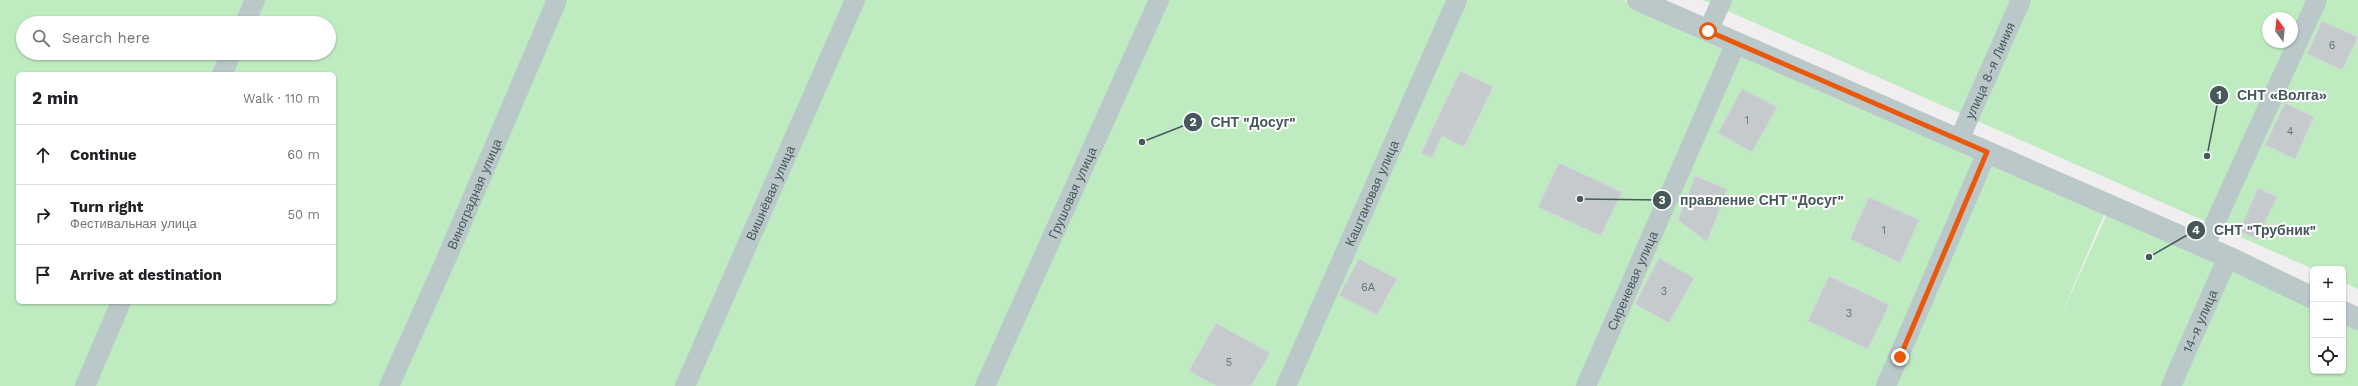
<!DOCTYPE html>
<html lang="en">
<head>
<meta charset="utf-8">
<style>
	body { margin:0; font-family:"Work Sans",sans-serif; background:#f6f6f6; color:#202124 }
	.controls { position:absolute; right:12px; bottom:12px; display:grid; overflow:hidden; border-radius:6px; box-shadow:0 1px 3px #0004 }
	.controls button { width:36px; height:36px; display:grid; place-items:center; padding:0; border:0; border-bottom:1px solid #e0e0e0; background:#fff; color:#202124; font:20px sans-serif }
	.compass { position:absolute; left:2262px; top:12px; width:36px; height:36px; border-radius:50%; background:#fff; box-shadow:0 1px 3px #0004; rotate:345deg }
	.stop { position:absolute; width:12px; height:12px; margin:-9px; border:3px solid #ea580c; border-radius:50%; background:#fff }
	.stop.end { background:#ea580c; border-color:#fff; box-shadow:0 1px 4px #0008 }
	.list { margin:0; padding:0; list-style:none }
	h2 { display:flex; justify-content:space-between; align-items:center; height:52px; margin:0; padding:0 16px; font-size:17px }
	h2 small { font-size:13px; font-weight:400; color:#757577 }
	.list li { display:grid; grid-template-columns:26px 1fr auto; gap:12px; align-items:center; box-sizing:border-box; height:60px; padding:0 16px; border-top:1px solid #e0e0e0 }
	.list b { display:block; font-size:15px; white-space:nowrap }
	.list p { margin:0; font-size:13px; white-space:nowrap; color:#757577 }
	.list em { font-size:13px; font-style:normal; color:#757577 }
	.icon { flex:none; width:22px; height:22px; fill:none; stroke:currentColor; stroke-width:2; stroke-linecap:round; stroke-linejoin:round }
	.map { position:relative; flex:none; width:2358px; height:386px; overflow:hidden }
	.search { position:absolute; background:#fff; box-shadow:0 1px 3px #0004; left:16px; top:16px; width:320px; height:44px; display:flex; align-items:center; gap:10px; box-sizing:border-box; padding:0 14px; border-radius:22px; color:#757577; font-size:15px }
	.panel { position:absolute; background:#fff; box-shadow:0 1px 3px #0004; left:16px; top:72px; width:320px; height:232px; border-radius:6px }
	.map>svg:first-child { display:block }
	.green { fill:#bfebc1; fill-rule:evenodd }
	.building { fill:#c5cbcd; stroke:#d2d7d9 }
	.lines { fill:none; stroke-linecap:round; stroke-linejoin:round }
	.lane { stroke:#bac8ca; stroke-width:20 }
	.street { stroke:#bac8ca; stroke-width:22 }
	.route { stroke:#ea580c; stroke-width:5 }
	.labels { text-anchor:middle; stroke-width:4; stroke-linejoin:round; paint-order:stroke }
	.number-label { font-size:11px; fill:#667577 }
	.street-label { font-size:13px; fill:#47585a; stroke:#fff }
	.leader { fill:none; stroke:#47585a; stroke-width:1.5 }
	.callout-dot { fill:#47585a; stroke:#fff; stroke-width:1.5 }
	.mark-label { font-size:12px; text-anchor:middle; font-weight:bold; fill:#fff }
	.callout-label { font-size:14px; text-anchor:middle; font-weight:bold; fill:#47585a; stroke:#fff; stroke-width:4; stroke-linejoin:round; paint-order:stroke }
</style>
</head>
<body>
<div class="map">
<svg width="2358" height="386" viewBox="0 0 2358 386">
	<rect width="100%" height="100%" fill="#f0eeef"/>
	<g class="green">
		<path d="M0,0H1624L2106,210L2057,324L2108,212L2313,303V371H2343V316L2358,322V386H0ZM23,23H329V53H23ZM18,74H334V302H18Z"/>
		<path d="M1703,0H2358V289L2343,282V269H2313ZM2268,18H2292V42H2268Z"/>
	</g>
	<g class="building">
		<polygon points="2322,21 2358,37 2342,70 2307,54"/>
		<polygon points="1460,71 1493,87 1464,147 1442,136 1432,158 1421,153"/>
		<polygon points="1742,89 1777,107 1752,152 1718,133"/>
		<polygon points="2285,103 2314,117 2295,159 2265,145"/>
		<polygon points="1559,163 1622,192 1601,236 1538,207"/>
		<polygon points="1695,176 1727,189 1707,242 1678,220"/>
		<polygon points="2258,188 2277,197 2257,239 2239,231"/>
		<polygon points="1869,197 1919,220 1900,263 1850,239"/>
		<polygon points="1659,258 1694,278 1669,323 1635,304"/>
		<polygon points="1359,259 1397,279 1377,315 1339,295"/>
		<polygon points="1829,276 1889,305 1868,349 1808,321"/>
		<polygon points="1216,323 1270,353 1251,386 1216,386 1189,371"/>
	</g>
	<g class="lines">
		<g class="lane">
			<polyline points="245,23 255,0"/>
			<polyline points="1708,31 1722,0"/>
			<polyline points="222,74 232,53"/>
			<path id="s1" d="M1959,140L2021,0"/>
			<polyline points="2204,247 2317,0"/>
			<polyline points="85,386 121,302"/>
			<path id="s2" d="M389,386L444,264L557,0"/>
			<path id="s3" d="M685,386L855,0"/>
			<path id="s4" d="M985,386L1159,0"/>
			<path id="s5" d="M1286,386L1457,0"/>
			<path id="s6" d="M1586,386L1736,43"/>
			<polyline points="1886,386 1987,152"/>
			<path id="s7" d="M2171,386L2228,257"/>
		</g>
		<g class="street">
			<polyline points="1638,0 2228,257 2313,298"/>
			<polyline points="2343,312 2358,319"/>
		</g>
	</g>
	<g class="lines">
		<polyline class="route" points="1708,31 1987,152 1900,357"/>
	</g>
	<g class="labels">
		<g class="number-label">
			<text x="2332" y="49">6</text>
			<text x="1747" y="124">1</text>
			<text x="2290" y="135">4</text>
			<text x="1884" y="234">1</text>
			<text x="1368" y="291">6А</text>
			<text x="1664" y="295">3</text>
			<text x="1849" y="317">3</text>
			<text x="1229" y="366">5</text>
		</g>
		<g class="street-label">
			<text dy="5" stroke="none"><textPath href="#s1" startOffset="76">улица 8-я Линия</textPath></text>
			<text dy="5" stroke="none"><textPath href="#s3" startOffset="211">Вишнёвая улица</textPath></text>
			<text dy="5" stroke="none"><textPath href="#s4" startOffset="212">Грушовая улица</textPath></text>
			<text dy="5" stroke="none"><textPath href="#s5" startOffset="211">Каштановая улица</textPath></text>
			<text dy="5" stroke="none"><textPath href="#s2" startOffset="210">Виноградная улица</textPath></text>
			<text dy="5" stroke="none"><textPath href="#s6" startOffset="115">Сиреневая улица</textPath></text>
			<text dy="5" stroke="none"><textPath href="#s7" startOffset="71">14-я улица</textPath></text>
		</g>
	</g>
	<path class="leader" d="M2207 156L2219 95M1142 142L1193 122M1580 199L1662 200M2149 257L2196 230"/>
	<g class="callout-dot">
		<circle cx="2207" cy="156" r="4"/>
		<circle cx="1142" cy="142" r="4"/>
		<circle cx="1580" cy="199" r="4"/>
		<circle cx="2149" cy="257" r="4"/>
		<circle cx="2219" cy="95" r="10"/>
		<circle cx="1193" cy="122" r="10"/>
		<circle cx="1662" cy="200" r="10"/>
		<circle cx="2196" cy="230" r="10"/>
	</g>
	<g class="mark-label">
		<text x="2219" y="99">1</text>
		<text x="1193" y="126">2</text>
		<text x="1662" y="204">3</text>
		<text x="2196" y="234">4</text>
	</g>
	<g class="callout-label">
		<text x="2282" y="100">СНТ «Волга»</text>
		<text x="1253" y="127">СНТ "Досуг"</text>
		<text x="1762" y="205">правление СНТ "Досуг"</text>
		<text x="2265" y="235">СНТ "Трубник"</text>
	</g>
</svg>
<div class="controls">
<button>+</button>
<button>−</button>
<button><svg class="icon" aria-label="locate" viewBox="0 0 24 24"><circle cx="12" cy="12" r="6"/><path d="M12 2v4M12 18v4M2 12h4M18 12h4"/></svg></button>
</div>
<svg class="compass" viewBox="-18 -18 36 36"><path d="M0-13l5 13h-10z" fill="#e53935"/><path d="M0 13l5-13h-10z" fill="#757577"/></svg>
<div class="stop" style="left:1708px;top:31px"></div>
<div class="stop end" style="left:1900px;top:357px"></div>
<div class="search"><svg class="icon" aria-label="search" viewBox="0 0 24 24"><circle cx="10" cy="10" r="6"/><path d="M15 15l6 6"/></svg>Search here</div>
<section class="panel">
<h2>2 min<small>Walk · 110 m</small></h2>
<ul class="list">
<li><svg class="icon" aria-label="ahead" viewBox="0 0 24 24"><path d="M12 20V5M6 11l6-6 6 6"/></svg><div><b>Continue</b></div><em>60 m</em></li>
<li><svg class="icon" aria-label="right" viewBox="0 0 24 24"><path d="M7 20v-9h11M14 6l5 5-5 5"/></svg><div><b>Turn right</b><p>Фестивальная улица</p></div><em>50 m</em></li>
<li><svg class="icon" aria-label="arrive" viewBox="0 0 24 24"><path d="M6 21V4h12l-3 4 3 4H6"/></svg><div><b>Arrive at destination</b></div></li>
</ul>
</section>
</div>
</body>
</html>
